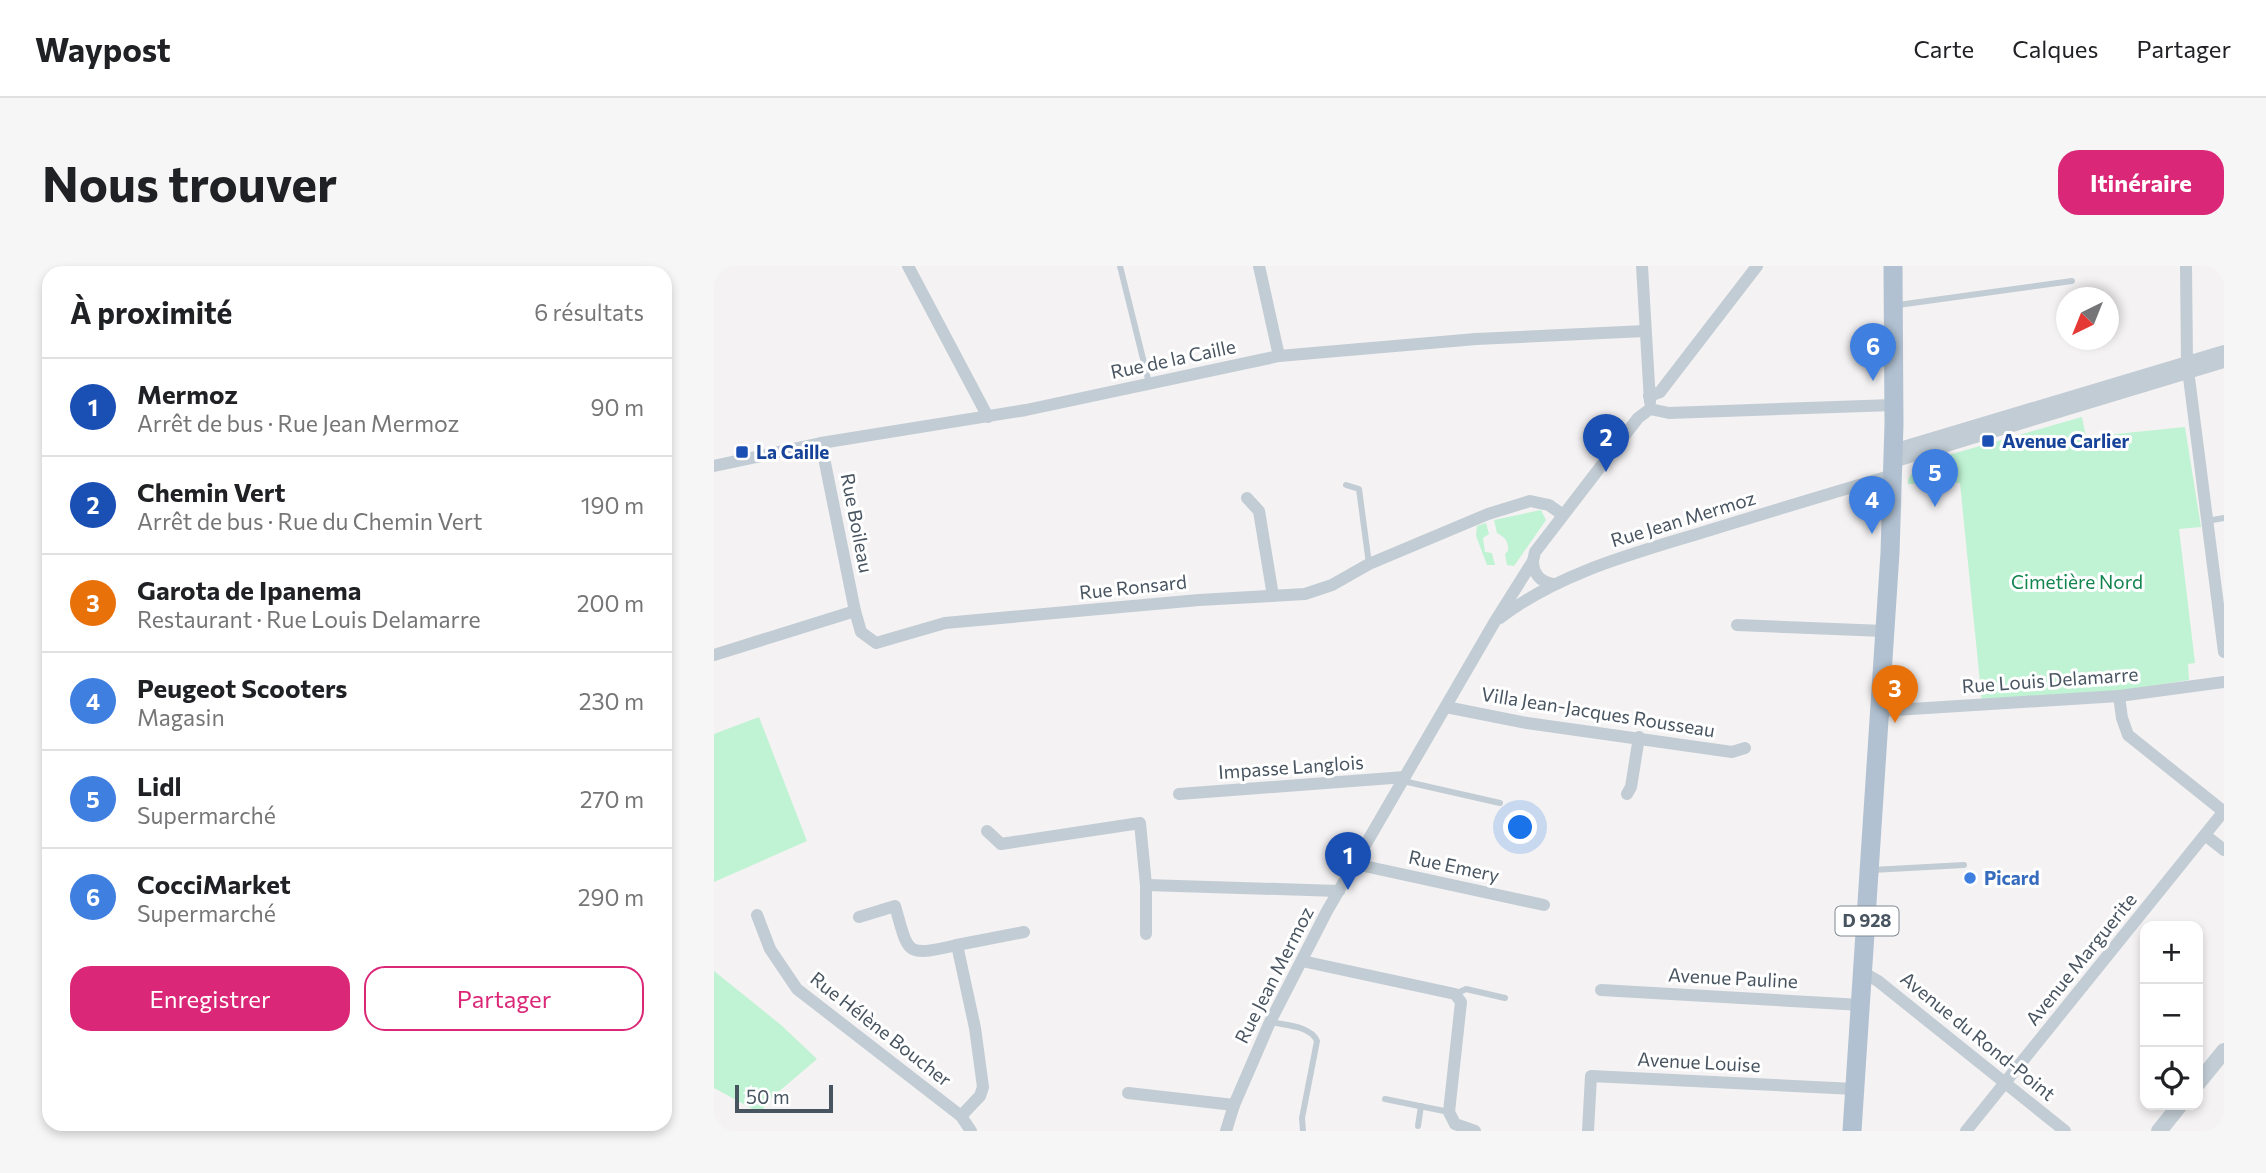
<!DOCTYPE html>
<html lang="fr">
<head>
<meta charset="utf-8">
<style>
	body { margin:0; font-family:Commissioner,sans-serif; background:#f6f6f6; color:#202124 }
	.controls { position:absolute; right:21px; bottom:21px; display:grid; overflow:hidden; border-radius:14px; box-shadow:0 4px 10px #0003 }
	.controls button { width:63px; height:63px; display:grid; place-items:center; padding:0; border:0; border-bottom:2px solid #e0e0e0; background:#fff; color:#202124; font:35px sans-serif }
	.compass { position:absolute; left:1342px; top:21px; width:63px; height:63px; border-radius:50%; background:#fff; box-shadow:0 4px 10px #0003; rotate:223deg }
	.scale { position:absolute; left:21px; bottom:18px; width:98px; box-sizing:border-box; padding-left:7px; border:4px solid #485561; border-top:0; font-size:19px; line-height:24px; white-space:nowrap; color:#485561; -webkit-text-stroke:5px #fff; paint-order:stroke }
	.you { position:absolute; left:807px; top:562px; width:24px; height:24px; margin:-18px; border:5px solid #fff; border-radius:50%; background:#1a73e8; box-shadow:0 0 0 10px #1a73e833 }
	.badge { display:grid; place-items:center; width:46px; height:46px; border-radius:50%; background:#db2777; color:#fff; font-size:23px; font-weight:700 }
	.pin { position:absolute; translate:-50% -58px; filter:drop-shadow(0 2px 4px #0008) }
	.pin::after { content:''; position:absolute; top:37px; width:24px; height:21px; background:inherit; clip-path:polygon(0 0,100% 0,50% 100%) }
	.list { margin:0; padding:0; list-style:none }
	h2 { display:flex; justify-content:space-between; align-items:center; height:91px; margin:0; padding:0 28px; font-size:30px }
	h2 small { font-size:23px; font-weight:400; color:#757577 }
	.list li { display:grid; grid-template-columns:46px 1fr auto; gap:21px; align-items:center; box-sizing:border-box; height:98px; padding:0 28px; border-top:2px solid #e0e0e0 }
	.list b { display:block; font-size:26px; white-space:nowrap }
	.list p { margin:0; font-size:23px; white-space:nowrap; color:#757577 }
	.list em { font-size:23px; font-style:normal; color:#757577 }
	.actions { display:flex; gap:14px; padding:21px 28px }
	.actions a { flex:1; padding:16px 0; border:2px solid #db2777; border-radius:21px; text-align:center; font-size:24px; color:#db2777 }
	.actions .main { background:#db2777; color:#fff }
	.icon { flex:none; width:38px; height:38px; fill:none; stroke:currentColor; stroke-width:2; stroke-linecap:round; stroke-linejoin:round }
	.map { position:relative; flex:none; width:1510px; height:865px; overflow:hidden; border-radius:21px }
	header { display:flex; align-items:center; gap:42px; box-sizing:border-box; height:98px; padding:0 35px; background:#fff; border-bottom:2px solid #e0e0e0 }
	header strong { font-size:33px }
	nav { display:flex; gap:38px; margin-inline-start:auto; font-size:24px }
	.intro { display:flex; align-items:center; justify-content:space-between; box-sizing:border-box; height:168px; padding:0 42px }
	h1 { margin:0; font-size:49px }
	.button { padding:18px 32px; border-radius:21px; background:#db2777; color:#fff; font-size:24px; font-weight:700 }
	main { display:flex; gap:42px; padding:0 42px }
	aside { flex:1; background:#fff; border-radius:21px; box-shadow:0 4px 10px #0003 }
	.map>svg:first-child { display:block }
	.green { fill:#c0f3d4 }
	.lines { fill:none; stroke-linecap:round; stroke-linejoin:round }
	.service { stroke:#c2ccd4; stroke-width:6 }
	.minor { stroke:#c2ccd4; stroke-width:12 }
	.tertiary { stroke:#c2ccd4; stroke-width:16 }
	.primary { stroke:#b1c1d2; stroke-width:19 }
	.transit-dot { fill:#1a4fb4; stroke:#fff; stroke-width:2.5 }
	.shop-dot { fill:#3f7fe0; stroke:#fff; stroke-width:2.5 }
	.labels { text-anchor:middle; stroke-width:6; stroke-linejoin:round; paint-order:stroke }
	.shield { fill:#fff; stroke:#7f8890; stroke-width:2 }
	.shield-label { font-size:18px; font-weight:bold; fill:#485561 }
	.street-label { font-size:19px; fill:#485561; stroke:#fff }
	.transit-label { font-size:19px; font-weight:bold; fill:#164399; stroke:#fff; text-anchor:start }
	.park-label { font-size:19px; fill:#12844d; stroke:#fff }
	.shop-label { font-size:19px; font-weight:bold; fill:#366cbe; stroke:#fff; text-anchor:start }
</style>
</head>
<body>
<header>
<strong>Waypost</strong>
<nav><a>Carte</a><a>Calques</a><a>Partager</a></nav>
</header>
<div class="intro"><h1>Nous trouver</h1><a class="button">Itinéraire</a></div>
<main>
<aside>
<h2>À proximité<small>6 résultats</small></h2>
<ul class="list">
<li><span class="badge" style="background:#1a4fb4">1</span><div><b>Mermoz</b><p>Arrêt de bus · Rue Jean Mermoz</p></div><em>90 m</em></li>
<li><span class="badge" style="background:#1a4fb4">2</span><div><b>Chemin Vert</b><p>Arrêt de bus · Rue du Chemin Vert</p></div><em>190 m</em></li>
<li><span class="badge" style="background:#e8710a">3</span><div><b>Garota de Ipanema</b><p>Restaurant · Rue Louis Delamarre</p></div><em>200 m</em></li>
<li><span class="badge" style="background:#3f7fe0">4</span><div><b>Peugeot Scooters</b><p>Magasin</p></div><em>230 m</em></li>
<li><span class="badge" style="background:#3f7fe0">5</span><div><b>Lidl</b><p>Supermarché</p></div><em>270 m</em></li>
<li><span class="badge" style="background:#3f7fe0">6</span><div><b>CocciMarket</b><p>Supermarché</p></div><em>290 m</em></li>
</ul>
<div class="actions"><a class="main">Enregistrer</a><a>Partager</a></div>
</aside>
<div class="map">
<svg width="1510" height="865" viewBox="0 0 1510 865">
	<rect width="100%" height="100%" fill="#f4f2f2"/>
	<g class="green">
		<polygon points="1368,151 1372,171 1471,161 1487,261 1465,263 1481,397 1474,398 1475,414 1410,424 1268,436 1246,217 1194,218 1194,213 1206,197"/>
		<path d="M827,244L832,254L800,300L793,299L791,288L794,285C795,276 791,271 783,267L780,254Z"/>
		<polygon points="772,257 775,268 769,272 771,286 778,287 781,299 773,299 762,270 763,260"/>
		<polygon points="45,451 93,575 0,616 0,468"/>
		<polygon points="0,705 67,759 103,793 56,833 46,847 0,822"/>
	</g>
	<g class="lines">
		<g class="service">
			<polyline points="406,0 435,117"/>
			<polyline points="1184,39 1358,15"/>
			<polyline points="632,219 645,223 655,298"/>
			<polyline points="1493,255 1510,252"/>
			<polyline points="689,515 786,537"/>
			<polyline points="1158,604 1250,599"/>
			<polyline points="741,728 752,723 791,732"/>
			<path d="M556,756C571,759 597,760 603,775L588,852L589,865"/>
			<polyline points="671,833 735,846"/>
			<polyline points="704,860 707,840"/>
		</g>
		<g class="minor">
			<polyline points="194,0 274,151"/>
			<polyline points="545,0 565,90"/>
			<polyline points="928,0 936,136"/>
			<polyline points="1472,0 1473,96 1510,386"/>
			<polyline points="935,130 946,126 1043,0"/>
			<polyline points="936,143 955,147 1179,139"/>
			<polyline points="107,177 141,345 147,366 162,377 231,357 485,334 591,328 618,319 655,298 774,248 816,235 835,239 849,249"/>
			<polyline points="1179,184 1510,85"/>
			<polyline points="1179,196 1510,96"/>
			<polyline points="0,200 107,177 312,144 565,90 762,73 931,65"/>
			<polyline points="533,232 545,245 559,330"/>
			<path d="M819,295C819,308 827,316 839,318"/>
			<path d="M786,352C846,306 922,287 993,265C1055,246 1117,227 1179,209"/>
			<polyline points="1023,359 1170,365"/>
			<polyline points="0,389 141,345"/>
			<polyline points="1405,430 1408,452 1414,469 1509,545"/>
			<polyline points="732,441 813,457 1018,486 1031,482"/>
			<polyline points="1165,445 1405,430 1510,416"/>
			<polyline points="465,528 691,511"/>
			<polyline points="913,528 917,521 925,471"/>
			<polyline points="273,565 287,578 426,557 432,619"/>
			<polyline points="1491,569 1510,584"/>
			<polyline points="641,598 830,639"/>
			<polyline points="43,649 56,683 83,723 247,850 257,865"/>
			<path d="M145,651L181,640C195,689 191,691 243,679L261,762L269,821L266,830L247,850"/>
			<polyline points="432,668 432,619 625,625"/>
			<polyline points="243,679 310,666"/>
			<polyline points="588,695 741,728 747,736 735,846 741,858 761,865"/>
			<polyline points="1150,707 1164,715 1351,865"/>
			<polyline points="887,724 1148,739"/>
			<polyline points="414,827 520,839"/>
			<polyline points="512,865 520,839 556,756 613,645 780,357 819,295 821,286 924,152 936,143"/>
			<polyline points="874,865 877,810 1141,823"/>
			<polyline points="1252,865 1510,545"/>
		</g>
		<g class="tertiary">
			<polyline points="1484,817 1510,785"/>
			<polyline points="1445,865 1466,839"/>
		</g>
		<polyline class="primary" points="1138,865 1176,287 1180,158 1179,0"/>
	</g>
	<g class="transit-dot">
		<rect x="1267" y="168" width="14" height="14" rx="3.5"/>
		<rect x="21" y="179" width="14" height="14" rx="3.5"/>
	</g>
	<circle class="shop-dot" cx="1256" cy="612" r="7"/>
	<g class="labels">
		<rect class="shield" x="1121.5" y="640.5" width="63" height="29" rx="5"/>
		<g class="shield-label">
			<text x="1153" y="661">D 928</text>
		</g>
		<g class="street-label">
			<text transform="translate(459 93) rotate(-12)" y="7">Rue de la Caille</text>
			<text transform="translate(969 253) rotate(-17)" y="7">Rue Jean Mermoz</text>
			<text transform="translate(143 257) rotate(79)" y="7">Rue Boileau</text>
			<text transform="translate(419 321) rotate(-6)" y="7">Rue Ronsard</text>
			<text transform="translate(1336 414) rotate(-4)" y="7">Rue Louis Delamarre</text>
			<text transform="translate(884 446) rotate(9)" y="7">Villa Jean-Jacques Rousseau</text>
			<text transform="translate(577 501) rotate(-4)" y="7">Impasse Langlois</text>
			<text transform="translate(740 600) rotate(12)" y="7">Rue Emery</text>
			<text transform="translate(1367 693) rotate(-51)" y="7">Avenue Marguerite</text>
			<text transform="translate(560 709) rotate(-63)" y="7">Rue Jean Mermoz</text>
			<text transform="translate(1019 712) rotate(3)" y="7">Avenue Pauline</text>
			<text transform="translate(167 763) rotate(38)" y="7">Rue Hélène Boucher</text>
			<text transform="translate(1264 770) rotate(39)" y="7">Avenue du Rond-Point</text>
			<text transform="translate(985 796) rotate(3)" y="7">Avenue Louise</text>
		</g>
		<g class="transit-label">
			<text x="1288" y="182">Avenue Carlier</text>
			<text x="42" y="193">La Caille</text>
		</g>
		<g class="park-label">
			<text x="1363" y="323">Cimetière Nord</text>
		</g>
		<g class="shop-label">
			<text x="1270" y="619">Picard</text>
		</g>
	</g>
</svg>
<div class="controls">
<button>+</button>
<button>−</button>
<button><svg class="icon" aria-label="locate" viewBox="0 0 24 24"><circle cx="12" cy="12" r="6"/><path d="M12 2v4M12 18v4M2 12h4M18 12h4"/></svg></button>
</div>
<svg class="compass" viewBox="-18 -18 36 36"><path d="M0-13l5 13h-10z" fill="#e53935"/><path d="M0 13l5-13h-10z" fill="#757577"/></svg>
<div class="scale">50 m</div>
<div class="you"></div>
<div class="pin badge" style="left:634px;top:624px;background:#1a4fb4">1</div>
<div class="pin badge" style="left:892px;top:206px;background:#1a4fb4">2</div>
<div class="pin badge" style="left:1181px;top:457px;background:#e8710a">3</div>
<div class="pin badge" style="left:1158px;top:268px;background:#3f7fe0">4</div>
<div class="pin badge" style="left:1221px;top:241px;background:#3f7fe0">5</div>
<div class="pin badge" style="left:1159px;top:115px;background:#3f7fe0">6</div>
</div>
</main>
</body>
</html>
